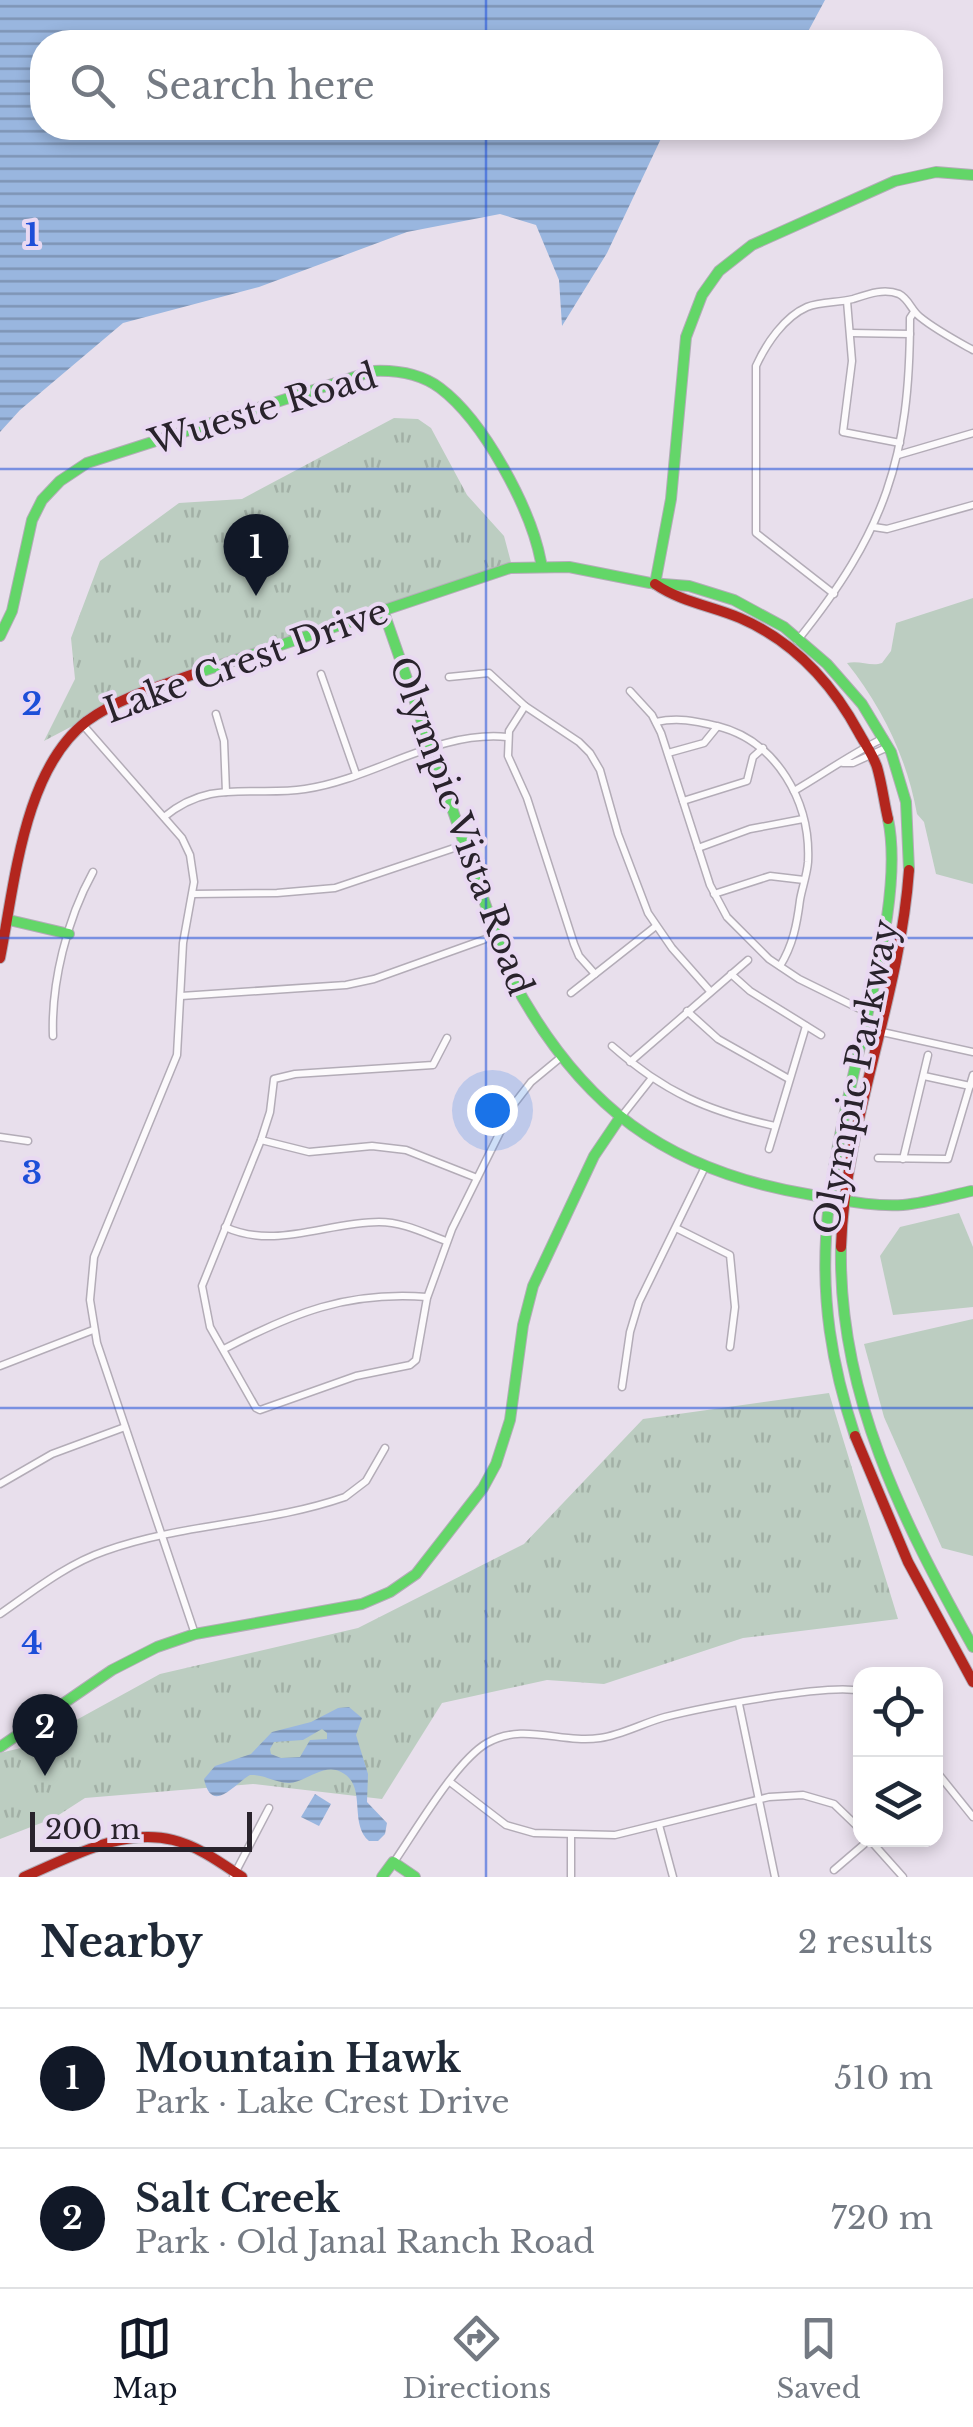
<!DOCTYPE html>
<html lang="en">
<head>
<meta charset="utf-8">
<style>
	body { margin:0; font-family:"Libre Baskerville",serif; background:#f2f2f3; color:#1f2937 }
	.controls { position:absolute; right:30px; bottom:30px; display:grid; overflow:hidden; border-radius:20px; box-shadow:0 5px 15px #0003 }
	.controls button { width:90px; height:90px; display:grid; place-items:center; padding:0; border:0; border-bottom:2px solid #e0e1e3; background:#fff; color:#1f2937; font:50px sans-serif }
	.scale { position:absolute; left:30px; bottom:25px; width:222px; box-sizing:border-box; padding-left:10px; border:5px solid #29232c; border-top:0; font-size:28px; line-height:35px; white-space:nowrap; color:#29232c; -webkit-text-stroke:8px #e9d9f2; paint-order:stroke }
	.you { position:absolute; left:492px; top:1110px; width:35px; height:35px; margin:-25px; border:8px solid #fff; border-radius:50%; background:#1a73e8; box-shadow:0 0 0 15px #1a73e833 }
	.badge { display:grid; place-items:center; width:65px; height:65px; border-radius:50%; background:#111827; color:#fff; font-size:32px; font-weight:700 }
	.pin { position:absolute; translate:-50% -82px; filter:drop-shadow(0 2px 5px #0008) }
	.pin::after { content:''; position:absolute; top:52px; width:35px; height:30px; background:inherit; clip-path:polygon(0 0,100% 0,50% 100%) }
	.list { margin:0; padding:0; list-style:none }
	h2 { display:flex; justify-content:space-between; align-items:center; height:130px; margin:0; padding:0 40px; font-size:42px }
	h2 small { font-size:32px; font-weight:400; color:#747a83 }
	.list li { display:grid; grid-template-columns:65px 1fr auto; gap:30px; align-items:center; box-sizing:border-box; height:140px; padding:0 40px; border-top:2px solid #e0e1e3 }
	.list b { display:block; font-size:38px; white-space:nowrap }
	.list p { margin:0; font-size:32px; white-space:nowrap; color:#747a83 }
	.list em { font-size:32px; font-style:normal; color:#747a83 }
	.icon { flex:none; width:55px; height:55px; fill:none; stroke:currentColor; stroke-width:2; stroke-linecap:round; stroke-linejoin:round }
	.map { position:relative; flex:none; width:973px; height:1877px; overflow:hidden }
	.search { position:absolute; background:#fff; box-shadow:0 5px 15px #0003; left:30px; right:30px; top:30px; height:110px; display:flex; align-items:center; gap:25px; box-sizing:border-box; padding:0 35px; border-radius:40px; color:#747a83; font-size:38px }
	.sheet { height:410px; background:#fff }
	nav { display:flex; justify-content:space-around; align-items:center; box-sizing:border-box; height:140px; border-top:2px solid #e0e1e3; background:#fff; font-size:28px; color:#747a83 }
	nav a { display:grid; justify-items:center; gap:5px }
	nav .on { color:#111827 }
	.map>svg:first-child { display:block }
	.grass { fill:#bccdc1 }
	.park { fill:url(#park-tufts) }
	.water { fill:url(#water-rules); fill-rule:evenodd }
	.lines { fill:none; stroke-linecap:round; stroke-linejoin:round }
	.street-casing { stroke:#b3acb7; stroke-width:9 }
	.fast-casing { stroke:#b3acb7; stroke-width:12 }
	.jam-casing { stroke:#b3acb7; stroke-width:12 }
	.street { stroke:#fcfafc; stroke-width:6 }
	.fast { stroke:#63d668; stroke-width:10 }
	.jam { stroke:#b3261e; stroke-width:10 }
	.grid { fill:none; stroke:#1d4ed8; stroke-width:2.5; stroke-opacity:0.55 }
	.labels { text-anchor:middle; stroke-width:8; stroke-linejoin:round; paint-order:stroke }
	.street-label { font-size:35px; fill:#29232c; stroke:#e9d9f2 }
	.grid-label { font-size:32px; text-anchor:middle; font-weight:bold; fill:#1d4ed8; stroke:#e9d9f2; stroke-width:8; stroke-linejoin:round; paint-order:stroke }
</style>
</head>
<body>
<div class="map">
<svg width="973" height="1877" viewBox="0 0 973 1877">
	<defs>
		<pattern id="park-tufts" width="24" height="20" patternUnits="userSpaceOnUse" patternTransform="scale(2.5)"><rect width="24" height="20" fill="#bccdc1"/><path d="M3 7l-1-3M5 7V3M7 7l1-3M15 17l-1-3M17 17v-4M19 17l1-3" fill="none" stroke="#a2b0a6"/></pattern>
		<pattern id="water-rules" width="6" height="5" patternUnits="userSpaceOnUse" patternTransform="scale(2.5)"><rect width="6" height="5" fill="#99b6df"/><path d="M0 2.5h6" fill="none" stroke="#7d94b5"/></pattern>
	</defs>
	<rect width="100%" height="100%" fill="#e8dfec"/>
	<g class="grass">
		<path d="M973,598V884L936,874L924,822L917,814C907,758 882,707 847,663C860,660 871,667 882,663L891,651L896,623Z"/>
		<polygon points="959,1213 973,1247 973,1307 893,1315 880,1256 900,1227"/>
		<polygon points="973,1319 973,1556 942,1548 884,1417 864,1344"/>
	</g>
	<g class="park">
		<polygon points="394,418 418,419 431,428 467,495 504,536 512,566 118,702 44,741 75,679 71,638 100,561 179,503 242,499"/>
		<polygon points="829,1393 898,1619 743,1638 604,1684 547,1680 442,1703 382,1799 253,1784 85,1798 54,1818 0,1839 0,1753 29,1746 160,1674 358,1628 524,1544 643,1419"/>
	</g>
	<g class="water">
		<polygon points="0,0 825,0 804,39 789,30 766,42 42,42 42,128 666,128 607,253 562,326 559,280 536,225 500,214 407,232 259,287 123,323 20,410 0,432"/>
		<path d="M349,1707L362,1718L356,1735L368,1774L367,1802L387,1823L385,1834L378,1841H369C348,1823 368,1785 341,1772C323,1763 307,1782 289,1783C275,1783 264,1774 250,1775C235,1783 212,1816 204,1779L215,1766L251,1754L272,1732L311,1722L338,1708ZM322,1729L327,1733V1739L310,1740L300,1757L281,1758L271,1754L270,1749L274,1742L303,1740Z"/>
		<polygon points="315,1794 331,1804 319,1826 301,1817"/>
	</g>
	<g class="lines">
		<g class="street-casing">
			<g id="street">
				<polyline points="847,301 852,361 843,432 900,443"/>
				<polyline points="851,333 910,334"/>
				<polyline points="898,455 973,433"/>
				<polyline points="874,527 887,529 973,505"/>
				<path d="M834,594L756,533V366C766,344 784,317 807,307C821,301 838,303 853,299C868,294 884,288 899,294C909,299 911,310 920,317C936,330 955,340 973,350"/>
				<path d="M797,641C885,532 910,458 910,318L914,312"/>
				<polyline points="321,674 356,774"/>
				<polyline points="449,677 489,673 525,706 579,742 590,753 600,770 618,834 648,913 672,948 710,991"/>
				<polyline points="630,691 652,715 661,733 710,885 727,917 769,959 799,979 866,1012"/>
				<polyline points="525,706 509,731 508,756 527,798 574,944 579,956 595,974"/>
				<polyline points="216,714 224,741 226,792"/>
				<path d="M656,722C678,717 695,721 717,726C777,741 811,802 808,862C807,875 802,888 800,900C797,924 793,945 780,966"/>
				<polyline points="83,725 182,838 190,855 194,882 183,943 177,1055 94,1257 90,1300 97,1343 195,1634"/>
				<polyline points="668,753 704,743 717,727"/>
				<polyline points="843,763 853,763 888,747"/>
				<path d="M794,791C825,773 852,753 884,738"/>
				<polyline points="683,801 747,781 753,757 763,748"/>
				<path d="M164,817C211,778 251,797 305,789C374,779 437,730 507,737"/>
				<polyline points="698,848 750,829 803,819"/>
				<polyline points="193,894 277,893 335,888 463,845"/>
				<polyline points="714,894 770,876 804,880"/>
				<polyline points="731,974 750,991 821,1035"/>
				<polyline points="571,993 656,926"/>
				<polyline points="181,996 346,985 374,979 494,936"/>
				<polyline points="687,1011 718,1039 789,1079"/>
				<polyline points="882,1032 973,1052"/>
				<path d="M53,1036C51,983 67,919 93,872"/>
				<polyline points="447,1038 433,1065 295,1074 274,1079 270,1112 261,1140 202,1286 210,1327 256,1408 260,1410 356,1376 410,1365 416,1360 427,1298 452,1229 514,1104 531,1082 560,1058"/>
				<path d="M612,1046C664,1092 707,1111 775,1126"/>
				<polyline points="630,1062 748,960"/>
				<polyline points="924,1076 970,1086"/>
				<polyline points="621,1117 651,1079"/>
				<polyline points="0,1137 28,1141"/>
				<polyline points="261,1140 309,1152 372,1146 406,1150 477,1178"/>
				<polyline points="769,1149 806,1026"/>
				<polyline points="878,1158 948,1159 973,1075"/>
				<polyline points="903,1159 928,1055"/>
				<path d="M225,1227C275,1250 327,1222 379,1222C403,1222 424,1233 446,1241"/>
				<polyline points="676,1228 730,1255 735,1307 730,1347"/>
				<path d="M224,1349C293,1313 347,1291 427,1297"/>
				<polyline points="0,1366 93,1330"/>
				<polyline points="622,1387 630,1332 639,1302 704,1169"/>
				<polyline points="0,1484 52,1454 125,1427"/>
				<path d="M0,1614C33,1591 67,1564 105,1551C183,1523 268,1524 345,1497L366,1481L385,1448"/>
				<polyline points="739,1704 775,1877"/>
				<polyline points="936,1771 973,1817"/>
				<polyline points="450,1782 506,1825 534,1833 615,1835 769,1797 803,1795 834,1804 860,1829"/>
				<polyline points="659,1825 673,1877"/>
				<polyline points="870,1840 903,1877"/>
				<path d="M394,1862C416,1830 456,1761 487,1743C523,1722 562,1744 600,1738C622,1735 643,1723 665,1717C700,1708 830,1683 860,1691"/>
				<polyline points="834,1870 869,1840"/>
				<polyline points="233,1877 269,1808"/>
				<polyline points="571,1877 571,1835"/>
			</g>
		</g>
		<g class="fast-casing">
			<g id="fast">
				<polyline points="655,584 671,499 686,337 702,295 719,271 752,245 895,181 936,172 973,175"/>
				<path d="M383,610L510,975C579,1106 665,1171 812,1195C842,1200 873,1207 903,1205C926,1203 949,1196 971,1191"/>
				<path d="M0,636L12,611L32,520L42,500L60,481L87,463L373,371C396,370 421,374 440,388C484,421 531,509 541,562"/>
				<polyline points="194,674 510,568 569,567 650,583 689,586 734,600 784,627 827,664 862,704 891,752 906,802 909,870"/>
				<polyline points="9,920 69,934"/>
				<path d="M841,1247C838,1394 903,1522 973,1647"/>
				<path d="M855,1436C801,1273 830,1176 867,1016C880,960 900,876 888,819"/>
				<polyline points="0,1747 112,1670 157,1647 195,1634 362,1604 390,1592 416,1574 483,1488 496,1464 510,1420 523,1325 533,1286 594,1156 619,1119"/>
				<polyline points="382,1877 393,1862 415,1877"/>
			</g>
		</g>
		<g class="jam-casing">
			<g id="jam">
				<path d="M655,584C681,602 712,606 740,618C793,641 832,683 859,733C865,744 873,755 877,767C882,784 884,802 888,819"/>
				<path d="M0,958C15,884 23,770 87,721C119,698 157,687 194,674"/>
				<path d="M841,1247C845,1120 900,999 909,870"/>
				<polyline points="855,1436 908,1562 973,1682"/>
				<path d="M24,1877C69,1858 122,1827 173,1840C198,1846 221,1863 242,1877"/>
			</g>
		</g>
		<use href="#street" class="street"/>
		<use href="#fast" class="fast"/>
		<use href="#jam" class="jam"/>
	</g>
	<path class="grid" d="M486,0V42M486,128V1877M0,469H973M0,938H973M0,1408H973"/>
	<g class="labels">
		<g class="street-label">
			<text transform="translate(263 409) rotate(-17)" y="12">Wueste Road</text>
			<text transform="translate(246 661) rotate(-20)" y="12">Lake Crest Drive</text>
			<text transform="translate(461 826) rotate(70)" y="12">Olympic Vista Road</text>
			<text transform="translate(856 1077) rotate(-79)" y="12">Olympic Parkway</text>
		</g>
	</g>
	<g class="grid-label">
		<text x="32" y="246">1</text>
		<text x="32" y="715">2</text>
		<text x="32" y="1184">3</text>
		<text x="32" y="1654">4</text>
	</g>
</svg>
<div class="controls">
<button><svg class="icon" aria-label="locate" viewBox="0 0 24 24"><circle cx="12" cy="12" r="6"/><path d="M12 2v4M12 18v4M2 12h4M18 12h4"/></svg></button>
<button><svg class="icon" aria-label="layers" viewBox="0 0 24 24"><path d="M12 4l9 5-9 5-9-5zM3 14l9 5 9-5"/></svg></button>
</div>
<div class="scale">200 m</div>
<div class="you"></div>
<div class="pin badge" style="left:256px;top:596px">1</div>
<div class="pin badge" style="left:45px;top:1776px">2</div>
<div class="search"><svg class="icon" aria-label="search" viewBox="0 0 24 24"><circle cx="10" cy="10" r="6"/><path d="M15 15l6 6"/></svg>Search here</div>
</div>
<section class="sheet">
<h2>Nearby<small>2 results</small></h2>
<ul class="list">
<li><span class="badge">1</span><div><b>Mountain Hawk</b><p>Park · Lake Crest Drive</p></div><em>510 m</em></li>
<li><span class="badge">2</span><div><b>Salt Creek</b><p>Park · Old Janal Ranch Road</p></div><em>720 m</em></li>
</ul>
</section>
<nav>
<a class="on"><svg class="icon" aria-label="map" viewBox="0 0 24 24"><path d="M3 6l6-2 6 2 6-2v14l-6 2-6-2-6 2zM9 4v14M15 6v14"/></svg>Map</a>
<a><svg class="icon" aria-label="directions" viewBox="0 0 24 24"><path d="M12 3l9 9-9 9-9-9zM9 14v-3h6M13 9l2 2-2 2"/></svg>Directions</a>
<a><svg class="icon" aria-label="saved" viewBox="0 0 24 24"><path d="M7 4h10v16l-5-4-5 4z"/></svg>Saved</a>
</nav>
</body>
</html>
